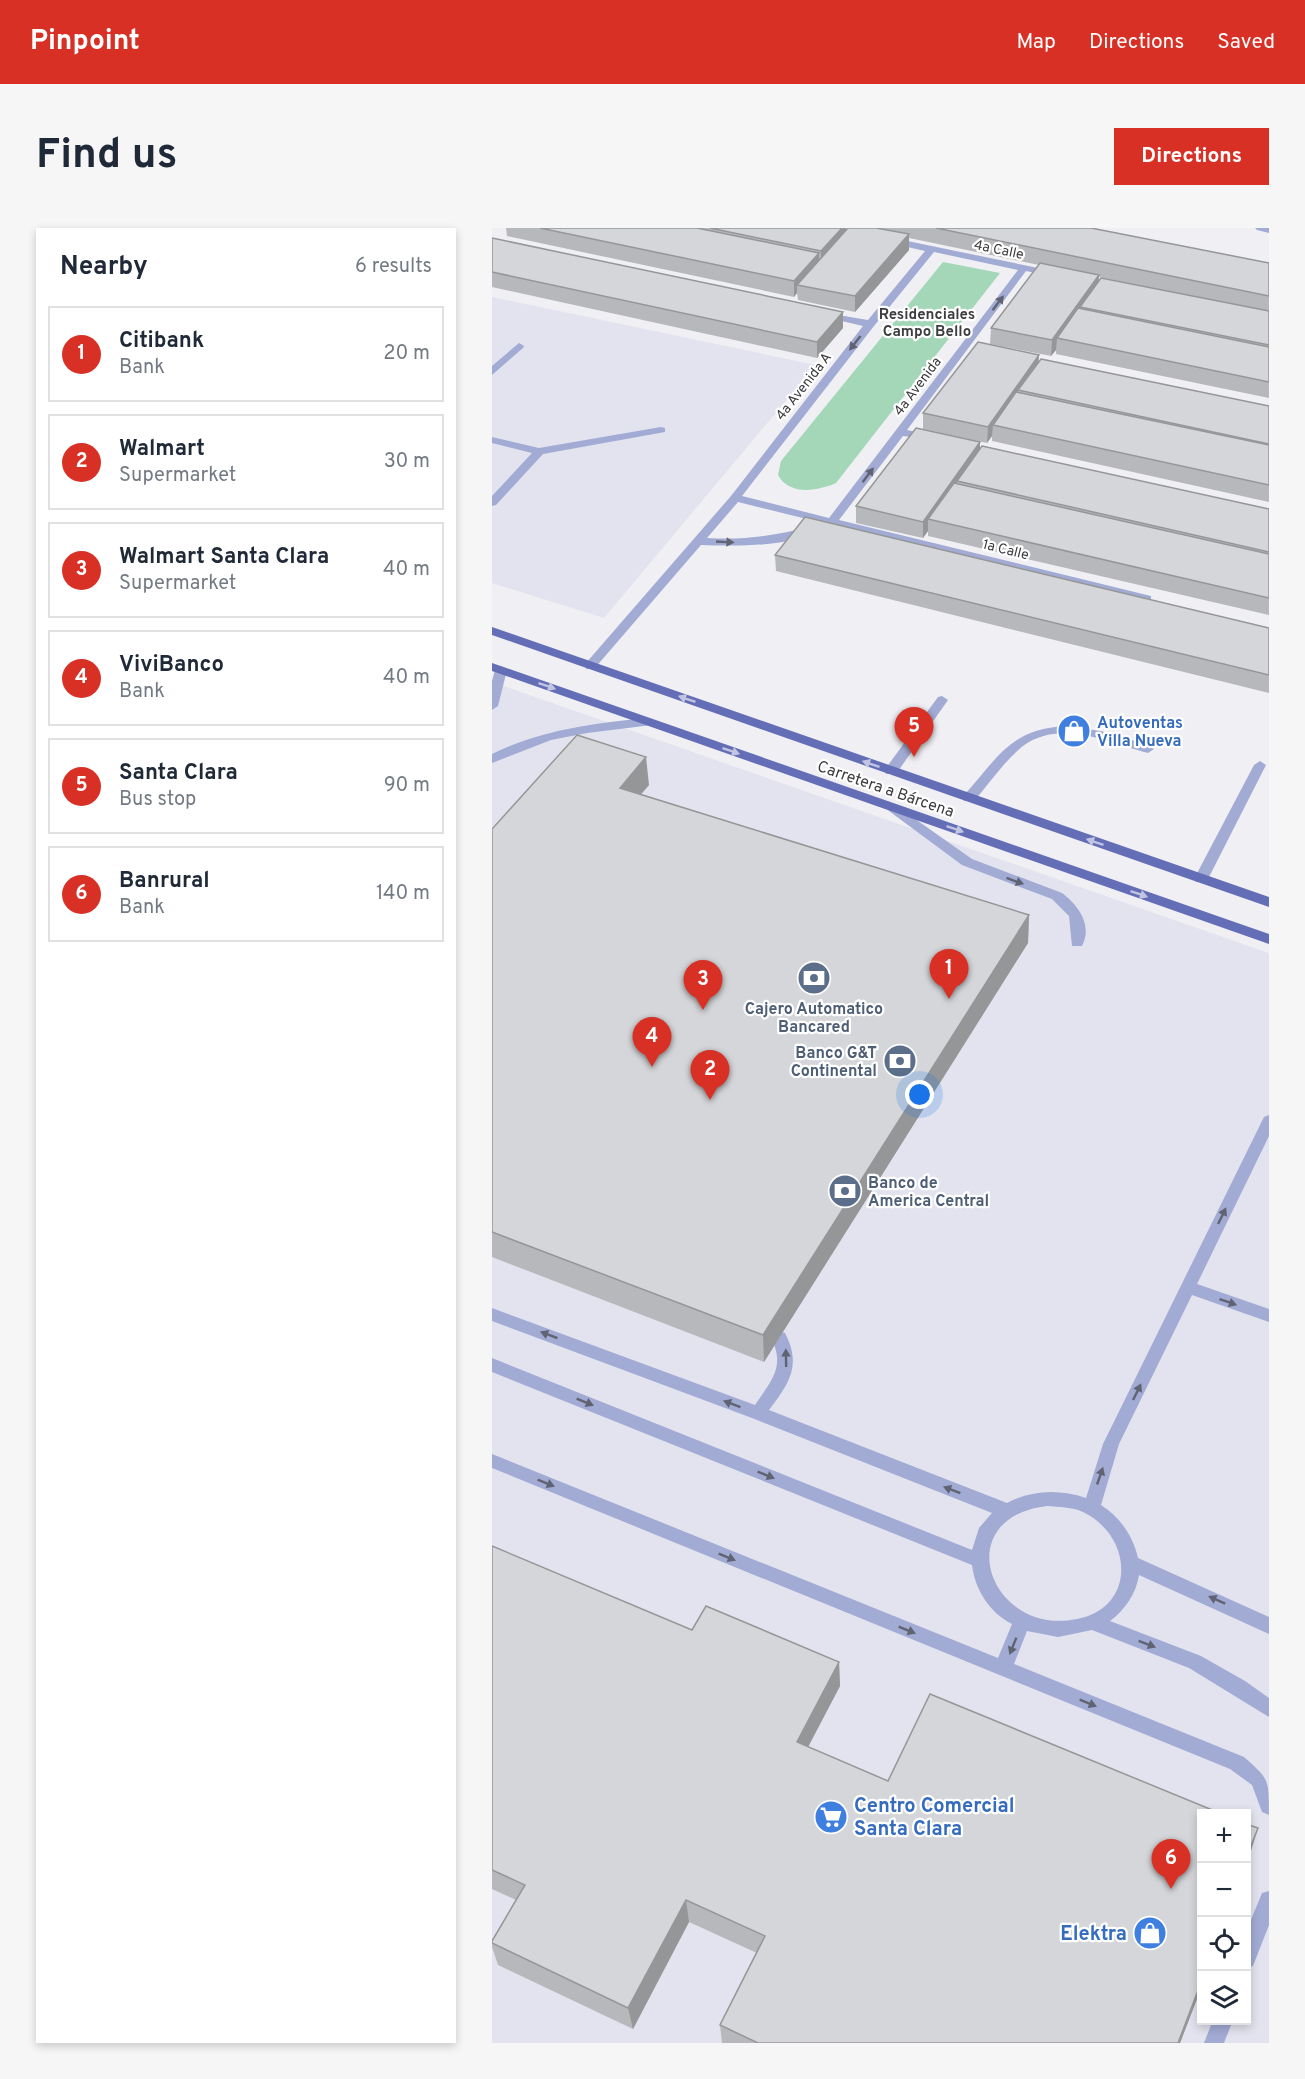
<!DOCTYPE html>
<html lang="en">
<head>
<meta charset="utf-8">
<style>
	body { margin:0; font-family:Overpass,sans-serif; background:#f6f6f7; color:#1f2937 }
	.controls { position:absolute; right:18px; bottom:18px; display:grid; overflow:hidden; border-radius:0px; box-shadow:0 3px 9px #0003 }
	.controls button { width:54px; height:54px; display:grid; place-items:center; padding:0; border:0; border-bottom:2px solid #e0e1e3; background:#fff; color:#1f2937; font:30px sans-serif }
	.you { position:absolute; left:428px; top:867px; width:21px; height:21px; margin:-15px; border:4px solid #fff; border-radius:50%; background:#1a73e8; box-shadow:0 0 0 9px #1a73e833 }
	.badge { display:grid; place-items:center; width:39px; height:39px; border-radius:50%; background:#d93025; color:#fff; font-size:20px; font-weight:700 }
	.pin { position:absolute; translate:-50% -50px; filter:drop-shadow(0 2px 3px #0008) }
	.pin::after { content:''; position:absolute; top:32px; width:21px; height:18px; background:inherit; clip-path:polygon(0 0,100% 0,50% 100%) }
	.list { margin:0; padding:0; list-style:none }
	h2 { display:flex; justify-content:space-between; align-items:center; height:78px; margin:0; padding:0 24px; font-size:26px }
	h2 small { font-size:20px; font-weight:400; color:#747a83 }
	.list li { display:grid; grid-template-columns:39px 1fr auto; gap:18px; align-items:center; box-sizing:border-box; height:96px; margin:0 12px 12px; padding:0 12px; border:2px solid #e0e1e3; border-radius:0px }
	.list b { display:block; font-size:22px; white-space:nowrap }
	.list p { margin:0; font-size:20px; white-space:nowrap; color:#747a83 }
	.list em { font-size:20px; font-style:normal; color:#747a83 }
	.icon { flex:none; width:33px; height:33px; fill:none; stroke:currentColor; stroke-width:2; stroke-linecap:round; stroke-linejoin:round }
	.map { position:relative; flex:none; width:777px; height:1815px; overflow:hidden; border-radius:0px }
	header { display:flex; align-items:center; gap:36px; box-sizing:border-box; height:84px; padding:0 30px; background:#d93025; color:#fff }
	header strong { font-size:28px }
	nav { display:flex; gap:33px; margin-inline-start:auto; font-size:21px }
	.intro { display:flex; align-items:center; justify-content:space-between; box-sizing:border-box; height:144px; padding:0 36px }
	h1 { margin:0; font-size:42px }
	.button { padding:15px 27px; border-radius:0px; background:#d93025; color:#fff; font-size:21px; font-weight:700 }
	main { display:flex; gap:36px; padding:0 36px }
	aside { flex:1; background:#fff; border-radius:0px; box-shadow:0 3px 9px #0003 }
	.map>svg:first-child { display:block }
	.built { fill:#e2e3ee; fill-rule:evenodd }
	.green { fill:#a3d7b7 }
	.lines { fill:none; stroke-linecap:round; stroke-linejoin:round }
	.minor { fill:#a2abd4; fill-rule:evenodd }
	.major { fill:#636eb6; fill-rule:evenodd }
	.wall { fill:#b7b8bb; fill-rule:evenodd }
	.shaded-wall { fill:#959698 }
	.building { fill:#d5d6d9; stroke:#959698; stroke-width:1.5 }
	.oneway { fill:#606372 }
	.oneway2 { fill:#c1c5e2 }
	.labels { text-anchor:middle; stroke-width:4.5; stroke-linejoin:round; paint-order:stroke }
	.far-street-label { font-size:14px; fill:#3c3c3e; stroke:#fff }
	.far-neighbourhood-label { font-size:15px; font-weight:bold; fill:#3d3d40; stroke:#fff }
	.shop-label { font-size:16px; font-weight:bold; fill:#366cbe; stroke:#fff; text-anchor:start }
	.street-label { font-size:16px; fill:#3c3c3e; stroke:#fff }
	.service-label { font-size:16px; font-weight:bold; fill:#4e5e75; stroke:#fff }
	.near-shop-label { font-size:20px; font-weight:bold; fill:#366cbe; stroke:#fff; text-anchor:start }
</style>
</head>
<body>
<header>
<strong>Pinpoint</strong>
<nav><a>Map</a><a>Directions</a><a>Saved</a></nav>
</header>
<div class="intro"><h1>Find us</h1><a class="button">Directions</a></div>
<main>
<aside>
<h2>Nearby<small>6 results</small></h2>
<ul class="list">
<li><span class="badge">1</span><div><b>Citibank</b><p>Bank</p></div><em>20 m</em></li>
<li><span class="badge">2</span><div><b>Walmart</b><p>Supermarket</p></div><em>30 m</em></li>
<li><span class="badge">3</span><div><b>Walmart Santa Clara</b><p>Supermarket</p></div><em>40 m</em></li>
<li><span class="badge">4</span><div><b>ViviBanco</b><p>Bank</p></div><em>40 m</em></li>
<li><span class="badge">5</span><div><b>Santa Clara</b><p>Bus stop</p></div><em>90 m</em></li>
<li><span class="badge">6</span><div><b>Banrural</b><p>Bank</p></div><em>140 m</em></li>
</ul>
</aside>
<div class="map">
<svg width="777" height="1815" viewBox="0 0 777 1815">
	<rect width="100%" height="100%" fill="#f0f0f4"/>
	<g class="built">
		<polygon points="0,69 324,137 112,390 0,355"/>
		<path d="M0,454L777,725V1815H0ZM710,1586H754V1792H710Z"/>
	</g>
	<path class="green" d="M451,34L508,45L344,255C326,263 297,268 286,247L289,233Z"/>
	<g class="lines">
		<g class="minor">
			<polygon points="763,0 777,0 777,5 765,2"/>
			<path d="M396,9L561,43L566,46L561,49L534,43L415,202L442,208V212L411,208L347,292L659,368V374L655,375L246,274L215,310C253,312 280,308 317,299L323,302C301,320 237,318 209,317L102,441H94V435L239,268L371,98L328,88V84L376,92L433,23L393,14V10ZM442,24L526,42L337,290L250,268L382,98Z"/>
			<polygon points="27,115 32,118 31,120 0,147 0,138"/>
			<polygon points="169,199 173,200 173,204 51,226 4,277 0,278 0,268 40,225 0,215 0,209 47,220"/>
			<polygon points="9,438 15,442 6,478 0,482 0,453 3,442"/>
			<polygon points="450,468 456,472 404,546 394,546 393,543 394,540 446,469"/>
			<path d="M156,490L162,494L160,497L95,505L59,512L0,535V526C49,502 102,495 156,490Z"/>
			<path d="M573,498L609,503L660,518L662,521L656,525C618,515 568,490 531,518C512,533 498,555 482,573H472L471,570L472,567C506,530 518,501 573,498Z"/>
			<polygon points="768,533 774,537 716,651 714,654 704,654 702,651 762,537"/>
			<path d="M402,576L480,631L570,665C586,677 601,697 590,718H580L577,688L560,671L470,637L397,583L395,580Z"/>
			<path d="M777,887V908L705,1056L777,1081V1094L700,1067L627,1216L609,1277C628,1289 641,1308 646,1330L777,1389V1406L647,1347C644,1366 633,1382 618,1393L709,1428L753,1453L777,1470V1489L697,1440L600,1402L566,1409L535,1403L522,1436L752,1529C777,1551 777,1551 777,1587L770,1584L760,1557L738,1541L0,1240V1226L506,1430L520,1396C498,1385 483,1362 480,1337L0,1144V1130L480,1322L487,1300L500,1285L260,1190L0,1093V1080L263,1177C279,1153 294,1139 279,1110L281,1105L287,1103L293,1105C310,1138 297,1155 277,1182L515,1275C540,1262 567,1261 594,1270L611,1216L770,893L772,889ZM555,1278C567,1279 580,1279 591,1284C641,1308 645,1379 585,1391C498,1409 455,1290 555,1278Z"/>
			<polygon points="777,1663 777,1697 761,1738 754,1741 754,1704 770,1665"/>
			<polygon points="721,1792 741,1792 732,1815 712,1815"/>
		</g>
		<g class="major">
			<polygon points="0,399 777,669 777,679 0,407"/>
			<polygon points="0,435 777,706 777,716 0,443"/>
		</g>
	</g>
	<g class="wall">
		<path d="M14,0H354V2L356,0H599L777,35V170L564,126V122L559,128L498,116L499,100L547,37L417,10V22L363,84L306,72L305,65L302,69L15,8ZM607,49L706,69L607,53Z"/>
		<polygon points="0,10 351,84 351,100 325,130 0,59"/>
		<polygon points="547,134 777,178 777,274 500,213 500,208 495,215 431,201 431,185"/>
		<polygon points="488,214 488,221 777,281 777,387 436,308 436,303 431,310 364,295 364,278"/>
		<polygon points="283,327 777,400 777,465 284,343"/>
		<polygon points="157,557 149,566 537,687 536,715 272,1134 0,1029 0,601"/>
		<polygon points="0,1318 200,1402 347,1434 348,1458 316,1519 396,1553 710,1586 710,1758 688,1815 230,1815 228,1797 265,1725 197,1694 141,1801 6,1737 0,1719 0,1713 24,1672 0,1661"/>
	</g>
	<g class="shaded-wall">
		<polygon points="350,0 354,0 354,12 329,39 329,23"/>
		<polygon points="417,6 417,22 363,84 363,68"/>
		<polygon points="327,25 328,41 305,57 305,65 302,69 302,53"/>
		<polygon points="607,47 606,63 588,79 588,88 565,110 564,122 559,128 560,112"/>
		<polygon points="351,84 351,100 325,130 325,114"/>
		<polygon points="547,127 546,143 526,162 526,172 501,197 500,208 495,215 496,199"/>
		<polygon points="488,214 488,231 465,253 464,263 436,291 436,303 431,310 431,294"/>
		<polygon points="154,529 157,557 131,587 128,560"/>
		<polygon points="537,687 536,715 272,1134 271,1107"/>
		<polygon points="347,1434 348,1458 306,1538 305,1514"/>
		<polygon points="766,1600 759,1623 754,1636 754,1630"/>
		<polygon points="194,1672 197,1694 141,1801 136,1780"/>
		<polygon points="710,1752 710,1758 688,1815 686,1815"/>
	</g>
	<g class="building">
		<polygon points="48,0 205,0 327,25 302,53"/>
		<polygon points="218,0 350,0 329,23"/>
		<polygon points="356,0 384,0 417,6 363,68 305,57"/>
		<polygon points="444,0 599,0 777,35 777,68"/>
		<polygon points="0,10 351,84 325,114 0,44"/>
		<polygon points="548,35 607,47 560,112 499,100"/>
		<polygon points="609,50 777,83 777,117 588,79"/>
		<polygon points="586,80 777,119 777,154 565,110"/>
		<polygon points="486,114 547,127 496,199 431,185"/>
		<polygon points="549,131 777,178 777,216 526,162"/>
		<polygon points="524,164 777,217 777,257 501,197"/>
		<polygon points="424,200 488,214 431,294 364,278"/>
		<polygon points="490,218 777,281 777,324 465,253"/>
		<polygon points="462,255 777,326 777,370 436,291"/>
		<polygon points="313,289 777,400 777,447 283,327"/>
		<polygon points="85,507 154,529 128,560 537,687 271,1107 0,1004 0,601"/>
		<polygon points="0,1318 200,1402 214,1378 347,1434 305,1514 396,1553 438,1466 730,1586 710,1586 710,1752 686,1815 266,1815 228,1797 273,1708 194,1672 136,1780 0,1715 0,1713 33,1657 0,1642"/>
		<polygon points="754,1596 766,1600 754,1630"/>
	</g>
	<defs><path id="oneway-solid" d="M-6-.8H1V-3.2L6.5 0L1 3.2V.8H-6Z" transform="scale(1.5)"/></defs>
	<g class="oneway">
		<use href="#oneway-solid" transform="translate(506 75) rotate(-53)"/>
		<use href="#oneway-solid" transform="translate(363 115) rotate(128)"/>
		<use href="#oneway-solid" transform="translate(376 247) rotate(-53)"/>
		<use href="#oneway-solid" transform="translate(233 314) rotate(3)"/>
		<use href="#oneway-solid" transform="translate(523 653) rotate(20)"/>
		<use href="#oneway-solid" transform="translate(730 988) rotate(-64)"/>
		<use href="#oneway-solid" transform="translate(736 1074) rotate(19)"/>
		<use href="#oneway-solid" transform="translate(57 1107) rotate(-159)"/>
		<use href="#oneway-solid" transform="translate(294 1130) rotate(-91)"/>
		<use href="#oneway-solid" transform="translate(645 1164) rotate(-64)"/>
		<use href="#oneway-solid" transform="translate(93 1174) rotate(22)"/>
		<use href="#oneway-solid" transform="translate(240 1176) rotate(-159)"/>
		<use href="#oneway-solid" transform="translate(274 1247) rotate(22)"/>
		<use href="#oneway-solid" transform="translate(608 1248) rotate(-71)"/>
		<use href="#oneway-solid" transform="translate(54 1255) rotate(22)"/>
		<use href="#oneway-solid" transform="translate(460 1262) rotate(-159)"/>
		<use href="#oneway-solid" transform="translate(235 1329) rotate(22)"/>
		<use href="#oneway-solid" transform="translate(725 1372) rotate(-156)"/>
		<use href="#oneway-solid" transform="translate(415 1402) rotate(22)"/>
		<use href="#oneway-solid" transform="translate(655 1416) rotate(21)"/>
		<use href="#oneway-solid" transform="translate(521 1418) rotate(112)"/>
		<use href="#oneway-solid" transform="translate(596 1475) rotate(22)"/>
	</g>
	<g class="oneway2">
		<use href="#oneway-solid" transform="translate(55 458) rotate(19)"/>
		<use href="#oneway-solid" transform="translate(195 471) rotate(-161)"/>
		<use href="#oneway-solid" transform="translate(239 523) rotate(19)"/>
		<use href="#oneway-solid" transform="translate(379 536) rotate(-161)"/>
		<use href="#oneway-solid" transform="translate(463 601) rotate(19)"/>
		<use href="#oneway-solid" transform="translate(603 614) rotate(-161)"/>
		<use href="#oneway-solid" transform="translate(647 666) rotate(19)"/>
	</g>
	<defs>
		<g id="shop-disc" transform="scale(1.725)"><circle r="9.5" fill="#3f7fe0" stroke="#fff"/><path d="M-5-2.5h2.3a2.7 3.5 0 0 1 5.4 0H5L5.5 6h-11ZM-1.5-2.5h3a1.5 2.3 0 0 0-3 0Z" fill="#fff"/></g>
		<g id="bank-disc" transform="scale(1.725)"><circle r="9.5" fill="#5c6f8a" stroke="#fff"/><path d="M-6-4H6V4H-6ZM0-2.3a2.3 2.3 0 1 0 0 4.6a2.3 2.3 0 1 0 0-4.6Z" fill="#fff"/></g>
		<g id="supermarket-disc" transform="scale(1.725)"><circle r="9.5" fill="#3f7fe0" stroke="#fff"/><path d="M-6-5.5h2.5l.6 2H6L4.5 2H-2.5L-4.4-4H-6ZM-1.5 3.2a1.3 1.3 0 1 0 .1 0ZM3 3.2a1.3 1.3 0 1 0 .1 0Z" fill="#fff"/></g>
	</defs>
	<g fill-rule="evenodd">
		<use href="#shop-disc" x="582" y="503"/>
		<use href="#bank-disc" x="322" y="750"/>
		<use href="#bank-disc" x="408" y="833"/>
		<use href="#bank-disc" x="353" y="963"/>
		<use href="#supermarket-disc" x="339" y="1589"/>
		<use href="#shop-disc" x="658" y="1705"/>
	</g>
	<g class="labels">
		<g class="far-street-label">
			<text transform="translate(507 21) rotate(12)" y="5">4a Calle</text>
			<text transform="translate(311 158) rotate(-52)" y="5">4a Avenida A</text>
			<text transform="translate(425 158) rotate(-53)" y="5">4a Avenida</text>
			<text transform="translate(514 321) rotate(14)" y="5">1a Calle</text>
		</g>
		<g class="far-neighbourhood-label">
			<text x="435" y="91">Residenciales<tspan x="435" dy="17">Campo Bello</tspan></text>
		</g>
		<g class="shop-label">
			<text x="605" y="500">Autoventas<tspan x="605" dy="18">Villa Nueva</tspan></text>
		</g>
		<g class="street-label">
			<text transform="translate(394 560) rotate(19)" y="6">Carretera a Bárcena</text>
		</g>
		<g class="service-label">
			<text x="322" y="786">Cajero Automatico<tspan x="322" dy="18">Bancared</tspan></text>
			<text x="385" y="830" text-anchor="end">Banco G&amp;T<tspan x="385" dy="18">Continental</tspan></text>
			<text x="376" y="960" text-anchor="start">Banco de<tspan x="376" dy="18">America Central</tspan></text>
		</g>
		<g class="near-shop-label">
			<text x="362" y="1584">Centro Comercial<tspan x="362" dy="23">Santa Clara</tspan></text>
			<text x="635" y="1712" text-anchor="end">Elektra</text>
		</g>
	</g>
</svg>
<div class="controls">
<button>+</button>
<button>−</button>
<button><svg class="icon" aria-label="locate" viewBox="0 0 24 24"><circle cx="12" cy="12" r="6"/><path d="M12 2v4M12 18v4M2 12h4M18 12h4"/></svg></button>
<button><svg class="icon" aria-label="layers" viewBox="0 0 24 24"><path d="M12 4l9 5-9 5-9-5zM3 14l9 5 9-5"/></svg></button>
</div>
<div class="you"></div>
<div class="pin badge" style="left:457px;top:771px">1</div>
<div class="pin badge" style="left:218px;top:872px">2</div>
<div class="pin badge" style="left:211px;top:782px">3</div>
<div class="pin badge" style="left:160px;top:839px">4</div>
<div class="pin badge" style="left:422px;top:529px">5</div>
<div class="pin badge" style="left:679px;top:1661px">6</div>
</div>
</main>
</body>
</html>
